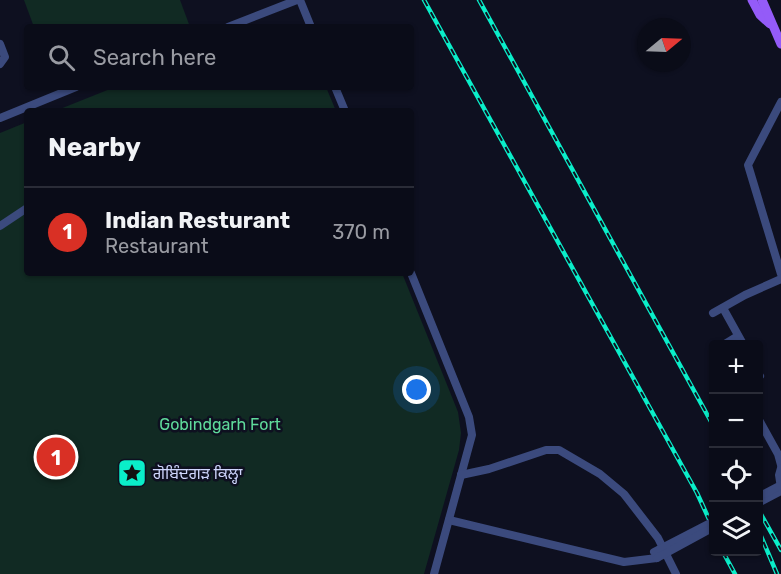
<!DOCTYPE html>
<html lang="en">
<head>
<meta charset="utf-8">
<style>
	body { margin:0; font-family:Rubik,"Noto Sans Gurmukhi",sans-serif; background:#181a25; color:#f1f3f6 }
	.controls { position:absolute; right:18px; bottom:18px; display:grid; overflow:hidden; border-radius:6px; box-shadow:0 2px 4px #0004 }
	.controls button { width:54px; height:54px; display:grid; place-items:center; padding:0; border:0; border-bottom:2px solid #2a2c37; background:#0a0c18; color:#f1f3f6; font:30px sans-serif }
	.compass { position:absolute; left:637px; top:18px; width:54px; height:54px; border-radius:50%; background:#0a0c18; box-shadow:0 2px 4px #0004; rotate:71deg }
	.you { position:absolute; left:417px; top:390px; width:21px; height:21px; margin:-15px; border:4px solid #fff; border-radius:50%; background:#1a73e8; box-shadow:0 0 0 9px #1a73e833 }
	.badge { display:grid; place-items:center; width:39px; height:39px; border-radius:50%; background:#d93025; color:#fff; font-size:20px; font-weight:700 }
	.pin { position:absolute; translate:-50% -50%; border:3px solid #fff; box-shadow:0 2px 6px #0006 }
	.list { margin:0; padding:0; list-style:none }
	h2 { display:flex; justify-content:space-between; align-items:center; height:78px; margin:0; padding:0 24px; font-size:26px }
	h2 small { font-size:20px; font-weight:400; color:#999ba2 }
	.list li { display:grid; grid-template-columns:39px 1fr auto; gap:18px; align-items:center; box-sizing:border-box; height:90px; padding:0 24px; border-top:2px solid #2a2c37 }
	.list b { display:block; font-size:22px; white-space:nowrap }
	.list p { margin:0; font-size:20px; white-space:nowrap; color:#999ba2 }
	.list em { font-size:20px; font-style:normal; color:#999ba2 }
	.icon { flex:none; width:33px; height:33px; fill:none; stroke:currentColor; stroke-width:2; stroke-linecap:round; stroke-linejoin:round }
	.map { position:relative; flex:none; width:781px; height:574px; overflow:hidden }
	.search { position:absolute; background:#0a0c18; box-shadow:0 2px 4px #0004; left:24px; top:24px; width:390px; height:66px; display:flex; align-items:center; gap:15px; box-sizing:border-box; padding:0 21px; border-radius:6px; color:#999ba2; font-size:22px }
	.panel { position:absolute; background:#0a0c18; box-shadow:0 2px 4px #0004; left:24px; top:108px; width:390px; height:168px; border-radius:6px }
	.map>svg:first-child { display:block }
	.green { fill:#112a23 }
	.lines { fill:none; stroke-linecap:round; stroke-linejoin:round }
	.minor { stroke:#3b4a7d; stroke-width:8 }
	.major { stroke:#945bf8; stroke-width:9 }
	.rail-casing { stroke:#0aeec9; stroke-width:4.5 }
	.rail { stroke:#0e1020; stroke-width:2; stroke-dasharray:7; stroke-linecap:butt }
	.minor-bridge { stroke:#3b4a7d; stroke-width:8 }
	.labels { text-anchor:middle; stroke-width:5; stroke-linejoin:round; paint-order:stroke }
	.park-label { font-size:16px; fill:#5fda9b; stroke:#0e1020 }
	.poi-label { font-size:16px; fill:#cfd6fd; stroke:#0e1020; text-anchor:start }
</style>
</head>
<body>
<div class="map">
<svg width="781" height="574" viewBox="0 0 781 574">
	<rect width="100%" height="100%" fill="#0e1020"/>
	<g class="green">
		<polygon points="24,0 180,0 190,27 34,27"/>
		<polygon points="115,87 326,87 336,111 55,111"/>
		<polygon points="27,122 27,273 402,273 458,412 461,433 459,450 424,574 0,574 0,133"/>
	</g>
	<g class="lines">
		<g class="minor">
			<polyline points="300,0 311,27"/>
			<polyline points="228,27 297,0"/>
			<polyline points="0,44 5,57 0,64"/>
			<polyline points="335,87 345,111"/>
			<polyline points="781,102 748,165 781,274"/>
			<polyline points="0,118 76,87"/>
			<polyline points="0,226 27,208"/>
			<polyline points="411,273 469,417 472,435 434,574"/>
			<polyline points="723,308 743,344"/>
			<polyline points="713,313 745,295 781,279"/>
			<polyline points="725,344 738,336"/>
			<polyline points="758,374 760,376"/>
			<polyline points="758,418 778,454 781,465"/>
			<polyline points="781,468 779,475 781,488"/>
			<polyline points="461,475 489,469 546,450 559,450 600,474 624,494 658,538 676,574"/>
			<polyline points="758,503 781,491"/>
			<polyline points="449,520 624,562 657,558"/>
		</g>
		<g class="major">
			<polyline points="752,0 760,15 770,24"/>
			<polyline points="762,0 781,44"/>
		</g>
		<g class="rail-casing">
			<g id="rail">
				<polyline points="424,0 697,493 714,530"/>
				<polyline points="479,0 714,427"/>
				<polyline points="758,509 781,550"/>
				<polyline points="758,529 777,574"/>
				<polyline points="723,552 735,574"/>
			</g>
		</g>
		<use href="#rail" class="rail"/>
		<g class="minor-bridge">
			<polyline points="758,497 781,485"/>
			<polyline points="654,552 714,521"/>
			<polyline points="657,558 714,527"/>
		</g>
	</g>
	<defs>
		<g id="sight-square" transform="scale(1.5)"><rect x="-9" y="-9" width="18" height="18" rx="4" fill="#0aeec9" stroke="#0e1020"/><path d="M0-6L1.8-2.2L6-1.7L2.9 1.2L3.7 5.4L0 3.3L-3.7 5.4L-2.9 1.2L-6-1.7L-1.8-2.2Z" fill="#111"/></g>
	</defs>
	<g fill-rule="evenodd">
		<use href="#sight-square" x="132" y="473"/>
	</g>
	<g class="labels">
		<g class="park-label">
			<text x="220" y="430">Gobindgarh Fort</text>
		</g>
		<g class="poi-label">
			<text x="153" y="479">ਗੋਬਿੰਦਗੜ ਕਿਲ੍ਹਾ</text>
		</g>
	</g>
</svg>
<div class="controls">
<button>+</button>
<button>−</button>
<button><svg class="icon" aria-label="locate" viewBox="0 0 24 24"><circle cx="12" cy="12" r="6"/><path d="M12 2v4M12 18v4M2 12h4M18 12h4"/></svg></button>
<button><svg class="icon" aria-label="layers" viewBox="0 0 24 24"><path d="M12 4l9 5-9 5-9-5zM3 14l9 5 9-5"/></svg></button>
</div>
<svg class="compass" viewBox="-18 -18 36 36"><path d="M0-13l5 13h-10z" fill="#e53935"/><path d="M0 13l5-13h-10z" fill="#999ba2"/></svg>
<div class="you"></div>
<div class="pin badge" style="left:56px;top:457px">1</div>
<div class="search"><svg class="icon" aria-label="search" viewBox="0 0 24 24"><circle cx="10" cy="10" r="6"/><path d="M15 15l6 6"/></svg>Search here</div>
<section class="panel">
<h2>Nearby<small></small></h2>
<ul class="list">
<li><span class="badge">1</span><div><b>Indian Resturant</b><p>Restaurant</p></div><em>370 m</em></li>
</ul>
</section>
</div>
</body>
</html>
